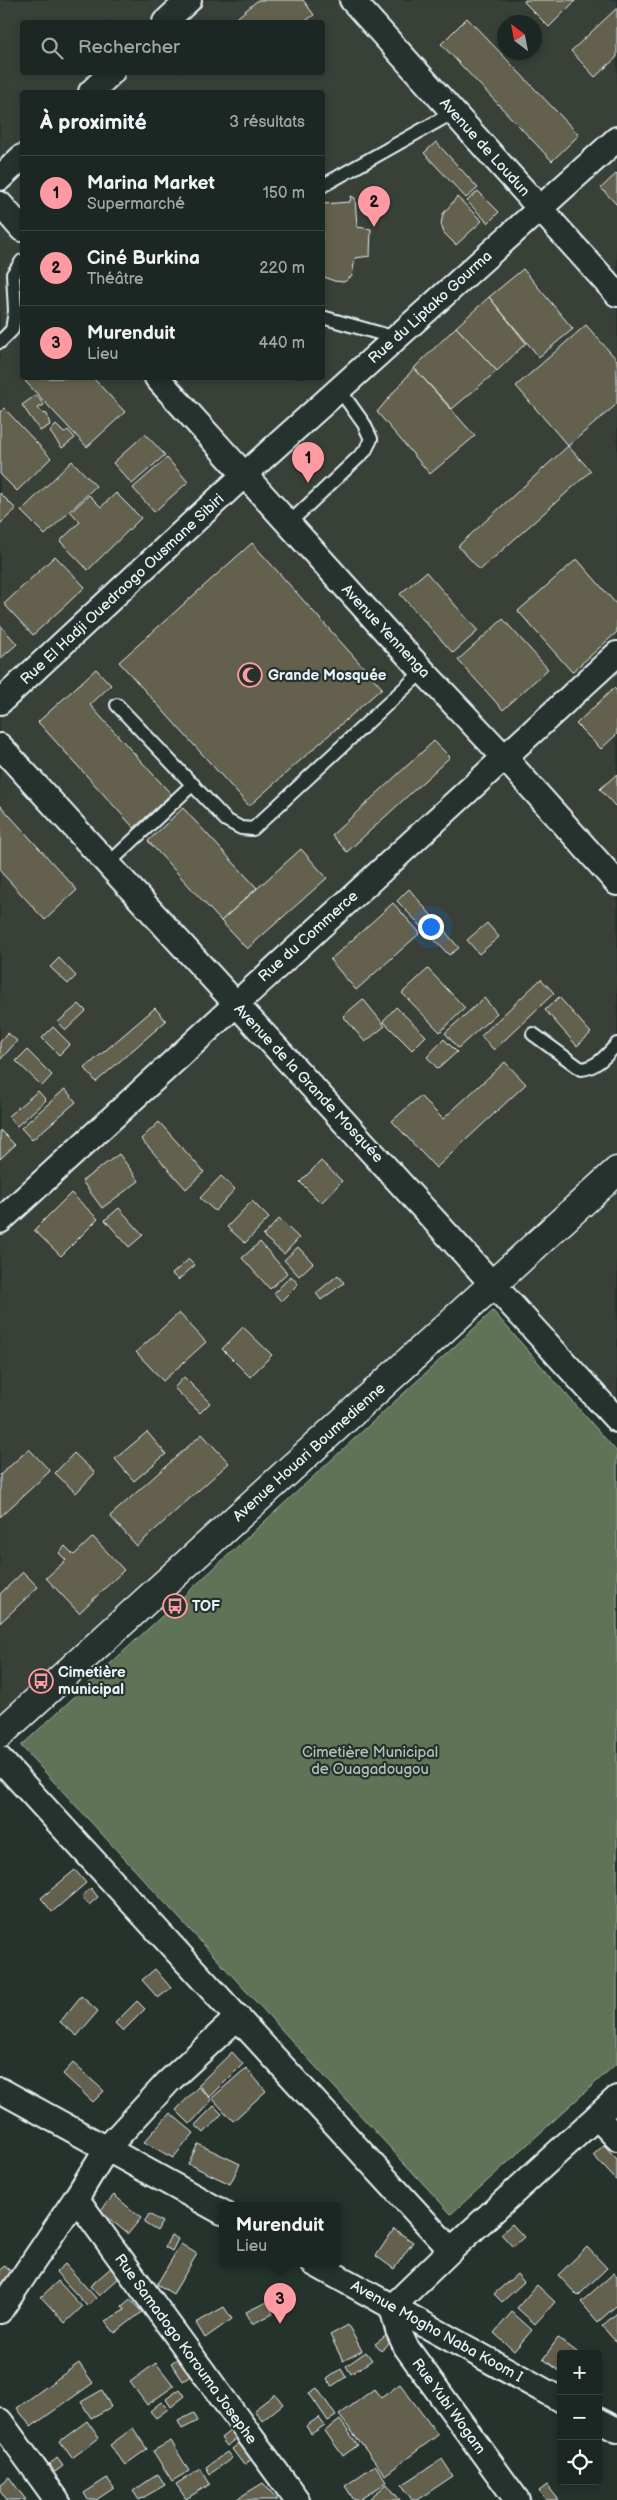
<!DOCTYPE html>
<html lang="fr">
<head>
<meta charset="utf-8">
<style>
	body { margin:0; font-family:"Balsamiq Sans",sans-serif; background:#29322f; color:#f1f3f6 }
	.controls { position:absolute; right:15px; bottom:15px; display:grid; overflow:hidden; border-radius:5px; box-shadow:0 2px 8px #0003 }
	.controls button { width:45px; height:45px; display:grid; place-items:center; padding:0; border:0; border-bottom:1px solid #3a4340; background:#1c2622; color:#f1f3f6; font:25px sans-serif }
	.compass { position:absolute; left:497px; top:15px; width:45px; height:45px; border-radius:50%; background:#1c2622; box-shadow:0 2px 8px #0003; rotate:328deg }
	.you { position:absolute; left:430px; top:926px; width:18px; height:18px; margin:-12px; border:4px solid #fff; border-radius:50%; background:#1a73e8; box-shadow:0 0 0 8px #1a73e833 }
	.badge { display:grid; place-items:center; width:32px; height:32px; border-radius:50%; background:#ff9aa2; color:#111; font-size:16px; font-weight:700 }
	.pin { position:absolute; translate:-50% -41px; filter:drop-shadow(0 1px 2px #0008) }
	.pin::after { content:''; position:absolute; top:26px; width:18px; height:15px; background:inherit; clip-path:polygon(0 0,100% 0,50% 100%) }
	.popup { position:absolute; left:219px; top:2202px; width:122px; height:65px; box-sizing:border-box; display:grid; place-content:center; border-radius:5px; background:#1c2622; filter:drop-shadow(0 1px 4px #0005); font-size:16px; white-space:nowrap; color:#a0a5a5 }
	.popup b { font-size:19px; color:#f1f3f6 }
	.popup::after { content:''; position:absolute; left:50%; top:100%; margin-left:-10px; border:10px solid transparent; border-top-color:#1c2622 }
	.list { margin:0; padding:0; list-style:none }
	h2 { display:flex; justify-content:space-between; align-items:center; height:65px; margin:0; padding:0 20px; font-size:21px }
	h2 small { font-size:16px; font-weight:400; color:#a0a5a5 }
	.list li { display:grid; grid-template-columns:32px 1fr auto; gap:15px; align-items:center; box-sizing:border-box; height:75px; padding:0 20px; border-top:1px solid #3a4340 }
	.list b { display:block; font-size:19px; white-space:nowrap }
	.list p { margin:0; font-size:16px; white-space:nowrap; color:#a0a5a5 }
	.list em { font-size:16px; font-style:normal; color:#a0a5a5 }
	.icon { flex:none; width:28px; height:28px; fill:none; stroke:currentColor; stroke-width:2; stroke-linecap:round; stroke-linejoin:round }
	.map { position:relative; flex:none; width:617px; height:2500px; overflow:hidden }
	.search { position:absolute; background:#1c2622; box-shadow:0 2px 8px #0003; left:20px; top:20px; width:305px; height:55px; display:flex; align-items:center; gap:12px; box-sizing:border-box; padding:0 18px; border-radius:5px; color:#a0a5a5; font-size:19px }
	.panel { position:absolute; background:#1c2622; box-shadow:0 2px 8px #0003; left:20px; top:90px; width:305px; height:290px; border-radius:5px }
	.map>svg:first-child { display:block }
	.built { fill:#384137; fill-rule:evenodd }
	.green { fill:#5f7356; stroke:#a4b2a7 }
	.building { fill:#63614d; stroke:#e8f1f8 }
	.lines { fill:none; stroke-linecap:round; stroke-linejoin:round }
	.service-casing { stroke:#e8f1f8; stroke-width:16 }
	.minor-casing { stroke:#e8f1f8; stroke-width:28 }
	.secondary-casing { stroke:#e8f1f8; stroke-width:31 }
	.service { stroke:#26332d; stroke-width:12 }
	.minor { stroke:#26332d; stroke-width:24 }
	.secondary { stroke:#26332d; stroke-width:28 }
	.labels { text-anchor:middle; stroke-width:4.5; stroke-linejoin:round; paint-order:stroke }
	.street-label { font-size:15px; fill:#e8f1f8; stroke:#26332d }
	.poi-label { font-size:15px; font-weight:bold; fill:#e8f1f8; stroke:#26332d; text-anchor:start }
	.park-label { font-size:15px; fill:#b1bfb7; stroke:#26332d }
</style>
</head>
<body>
<div class="map">
<svg width="617" height="2500" viewBox="0 0 617 2500">
	<rect width="100%" height="100%" fill="#26332d"/>
	<filter id="ink" filterUnits="userSpaceOnUse"><feTurbulence type="fractalNoise" baseFrequency=".02" numOctaves="2"/><feDisplacementMap in="SourceGraphic" scale="10" xChannelSelector="R" yChannelSelector="G"/><feConvolveMatrix kernelMatrix="1 2 1 2 8 2 1 2 1" color-interpolation-filters="sRGB"/></filter>
	<g filter="url(#ink)">
		<path class="built" d="M0,0H617V1420L494,1284L0,1734ZM22,22H322V72H22ZM504,22H534V52H504ZM22,92H322V378H22Z"/>
		<polygon class="green" points="493,1311 617,1452 617,2063 451,2214 21,1746"/>
		<g class="building">
			<polygon points="258,0 303,0 314,15 304,22 232,22"/>
			<polygon points="525,0 576,0 549,27 524,2"/>
			<polygon points="617,8 617,57 595,77 571,51"/>
			<polygon points="467,18 579,135 552,161 441,44"/>
			<polygon points="436,142 478,188 466,198 424,153"/>
			<polygon points="617,173 617,205 601,188"/>
			<polygon points="478,191 499,212 488,223 467,201"/>
			<polygon points="351,196 355,198 357,227 371,229 370,256 355,258 352,276 344,282 334,281 322,276 322,204 350,202"/>
			<polygon points="457,197 482,221 456,245 444,233 441,224 443,214"/>
			<polygon points="523,269 573,329 539,357 489,297"/>
			<polygon points="489,297 526,343 497,371 456,327"/>
			<polygon points="586,325 617,360 617,404 568,446 516,386"/>
			<polygon points="456,327 497,371 452,409 414,368"/>
			<polygon points="414,368 475,436 430,474 377,412"/>
			<polygon points="29,378 93,378 125,412 87,447 25,381"/>
			<polygon points="36,395 44,405 38,408 42,413 47,414 50,425 40,431 22,405"/>
			<polygon points="4,408 51,458 17,491 0,474 0,412"/>
			<polygon points="56,425 64,433 68,430 75,438 62,448 50,432"/>
			<polygon points="145,434 165,455 132,484 113,463"/>
			<polygon points="568,446 591,471 480,570 458,546"/>
			<polygon points="167,458 188,482 154,512 133,488"/>
			<polygon points="72,461 96,486 45,535 21,511"/>
			<polygon points="0,493 16,509 0,524"/>
			<polygon points="116,493 141,518 88,570 60,541 80,522 71,512 89,495 101,507"/>
			<polygon points="252,543 382,688 249,806 119,662"/>
			<polygon points="55,556 85,587 33,635 4,604"/>
			<polygon points="577,559 617,605 617,632 572,672 518,611"/>
			<polygon points="426,572 478,631 453,653 400,594"/>
			<polygon points="503,619 548,669 503,710 458,660"/>
			<polygon points="0,625 17,644 0,659"/>
			<polygon points="96,669 111,685 90,705 171,794 134,828 38,722"/>
			<polygon points="614,688 617,691 617,734 601,749 576,724"/>
			<polygon points="434,741 450,757 347,852 332,835"/>
			<polygon points="617,774 617,804 615,806 600,789"/>
			<polygon points="0,805 77,890 45,920 0,871"/>
			<polygon points="183,808 257,888 221,921 148,841"/>
			<polygon points="301,849 327,878 247,949 221,921"/>
			<polygon points="409,889 459,948 449,955 397,901"/>
			<polygon points="393,903 420,933 356,990 330,960"/>
			<polygon points="487,923 499,937 479,954 467,940"/>
			<polygon points="59,958 76,976 68,984 50,967"/>
			<polygon points="428,969 465,1008 440,1032 402,993"/>
			<polygon points="541,979 554,993 494,1050 481,1036"/>
			<polygon points="559,997 591,1033 577,1046 545,1010"/>
			<polygon points="484,998 497,1013 458,1048 445,1033"/>
			<polygon points="363,999 385,1026 365,1042 343,1016"/>
			<polygon points="79,1004 86,1011 66,1030 58,1022"/>
			<polygon points="396,1007 426,1036 412,1050 383,1021"/>
			<polygon points="155,1008 166,1021 96,1082 85,1068"/>
			<polygon points="53,1027 70,1044 59,1055 42,1038"/>
			<polygon points="8,1033 17,1041 0,1060 0,1042"/>
			<polygon points="444,1039 457,1052 438,1069 427,1057"/>
			<polygon points="27,1050 52,1075 42,1086 16,1061"/>
			<polygon points="505,1062 526,1084 436,1168 392,1121 420,1096 443,1119"/>
			<polygon points="65,1089 76,1102 32,1140 21,1128"/>
			<polygon points="38,1091 46,1100 17,1126 8,1116"/>
			<polygon points="159,1122 204,1172 186,1189 141,1139"/>
			<polygon points="0,1130 15,1145 0,1159"/>
			<polygon points="119,1154 139,1181 102,1208 82,1181"/>
			<polygon points="321,1161 342,1181 321,1203 300,1182"/>
			<polygon points="221,1176 235,1189 215,1211 200,1198"/>
			<polygon points="71,1193 98,1219 61,1256 34,1230"/>
			<polygon points="252,1201 269,1218 245,1243 227,1227"/>
			<polygon points="119,1208 143,1235 129,1247 105,1220"/>
			<polygon points="279,1219 299,1238 284,1254 263,1236"/>
			<polygon points="260,1242 287,1273 270,1289 242,1258"/>
			<polygon points="298,1247 313,1263 299,1276 284,1260"/>
			<polygon points="189,1259 195,1265 178,1280 172,1274"/>
			<polygon points="338,1275 344,1283 321,1300 316,1293"/>
			<polygon points="291,1276 298,1284 281,1301 274,1293"/>
			<polygon points="179,1313 206,1342 163,1381 136,1352"/>
			<polygon points="243,1327 272,1355 250,1377 222,1349"/>
			<polygon points="184,1377 210,1403 200,1413 174,1388"/>
			<polygon points="147,1432 166,1454 134,1481 115,1459"/>
			<polygon points="202,1434 229,1463 137,1546 110,1516"/>
			<polygon points="29,1449 50,1471 0,1517 0,1475"/>
			<polygon points="74,1453 95,1473 76,1493 55,1473"/>
			<polygon points="93,1537 124,1570 79,1613 46,1578 66,1560 59,1553 65,1546 74,1555"/>
			<polygon points="23,1572 38,1587 0,1623 0,1594"/>
			<polygon points="75,1870 86,1883 52,1912 41,1898"/>
			<polygon points="91,1888 98,1897 89,1905 82,1896"/>
			<polygon points="155,1969 171,1988 158,1998 142,1980"/>
			<polygon points="81,1996 98,2011 77,2036 60,2022"/>
			<polygon points="137,2001 145,2009 123,2031 115,2023"/>
			<polygon points="232,2052 243,2064 210,2097 198,2085"/>
			<polygon points="73,2063 104,2091 93,2102 63,2074"/>
			<polygon points="246,2068 266,2091 233,2121 212,2098"/>
			<polygon points="198,2087 212,2100 190,2124 176,2110"/>
			<polygon points="214,2106 222,2114 204,2133 195,2125"/>
			<polygon points="170,2113 194,2133 173,2158 144,2142"/>
			<polygon points="198,2144 240,2164 230,2184 188,2164"/>
			<polygon points="604,2145 617,2159 617,2181 593,2155"/>
			<polygon points="114,2195 141,2218 128,2234 100,2211"/>
			<polygon points="149,2214 162,2222 157,2231 144,2223"/>
			<polygon points="512,2224 524,2237 513,2247 501,2234"/>
			<polygon points="394,2229 413,2242 394,2269 376,2256"/>
			<polygon points="171,2235 178,2239 172,2251 165,2247"/>
			<polygon points="181,2244 197,2254 173,2294 157,2284"/>
			<polygon points="587,2247 607,2268 578,2296 558,2275"/>
			<polygon points="65,2264 96,2298 87,2306 56,2272"/>
			<polygon points="4,2266 12,2272 0,2289 0,2271"/>
			<polygon points="112,2267 120,2277 99,2296 90,2286"/>
			<polygon points="614,2273 617,2276 617,2305 598,2322 581,2302"/>
			<polygon points="517,2274 524,2282 502,2302 494,2294"/>
			<polygon points="58,2281 82,2307 65,2323 41,2297"/>
			<polygon points="537,2285 555,2302 535,2324 517,2308"/>
			<polygon points="130,2299 142,2312 115,2333 105,2321 125,2310 122,2306"/>
			<polygon points="267,2302 273,2314 252,2324 246,2312"/>
			<polygon points="224,2307 232,2319 205,2338 196,2323"/>
			<polygon points="512,2312 532,2330 514,2351 494,2333"/>
			<polygon points="617,2313 617,2342 616,2342 602,2326"/>
			<polygon points="348,2325 362,2351 343,2361 330,2335"/>
			<polygon points="387,2335 392,2341 381,2351 375,2344"/>
			<polygon points="558,2338 580,2354 561,2354 561,2372 543,2359"/>
			<polygon points="366,2352 372,2360 351,2374 346,2366"/>
			<polygon points="180,2357 192,2375 183,2381 171,2363"/>
			<polygon points="79,2363 93,2383 31,2427 17,2408"/>
			<polygon points="156,2363 174,2386 147,2405 130,2382"/>
			<polygon points="341,2369 346,2377 332,2386 327,2379"/>
			<polygon points="400,2384 438,2435 385,2475 339,2415 374,2389 381,2398"/>
			<polygon points="317,2388 336,2416 328,2421 309,2393"/>
			<polygon points="180,2389 185,2396 171,2407 166,2399"/>
			<polygon points="102,2390 111,2407 91,2418 81,2402"/>
			<polygon points="275,2394 283,2404 262,2421 254,2410"/>
			<polygon points="161,2402 168,2409 156,2418 150,2411"/>
			<polygon points="194,2413 198,2421 182,2429 178,2421"/>
			<polygon points="319,2417 325,2425 311,2434 306,2426"/>
			<polygon points="340,2420 358,2445 343,2456 325,2431"/>
			<polygon points="87,2421 99,2438 72,2458 60,2441"/>
			<polygon points="133,2428 147,2449 125,2465 110,2445"/>
			<polygon points="231,2430 238,2438 227,2446 221,2438"/>
			<polygon points="171,2441 189,2471 172,2481 153,2451"/>
			<polygon points="241,2442 253,2458 244,2465 232,2449"/>
			<polygon points="227,2452 232,2458 210,2474 206,2467"/>
			<polygon points="57,2458 63,2466 55,2472 49,2465"/>
			<polygon points="442,2459 453,2476 417,2500 412,2500 402,2485"/>
			<polygon points="375,2465 387,2482 359,2500 354,2500 345,2486"/>
			<polygon points="201,2469 210,2484 186,2499 176,2484"/>
			<polygon points="158,2474 165,2485 139,2500 133,2491"/>
			<polygon points="9,2477 26,2500 7,2500 0,2490 0,2484"/>
			<polygon points="107,2478 114,2488 96,2500 88,2500 84,2493"/>
			<polygon points="263,2483 278,2500 235,2500"/>
			<polygon points="387,2484 400,2500 371,2500 370,2498"/>
			<polygon points="547,2485 559,2500 546,2500 539,2491"/>
		</g>
		<g class="lines">
			<g class="service-casing">
				<g id="service">
					<polyline points="322,186 454,112"/>
					<polyline points="322,317 396,338"/>
					<polyline points="0,342 12,330 15,311 13,274 22,261"/>
					<polyline points="288,524 365,451 371,439 364,424 339,389"/>
					<polyline points="117,705 226,820 241,828 253,829 423,671"/>
					<polyline points="108,864 193,784"/>
					<path d="M533,1034L581,1069C596,1068 607,1055 617,1044"/>
				</g>
			</g>
			<g class="minor-casing">
				<g id="minor">
					<polyline points="352,0 617,294"/>
					<polyline points="165,22 189,0"/>
					<polyline points="91,92 112,72"/>
					<polyline points="0,178 22,157"/>
					<polyline points="0,204 22,229"/>
					<polyline points="157,378 390,636 505,758 617,883"/>
					<polyline points="0,702 244,475 617,139"/>
					<polyline points="0,746 617,1420"/>
					<polyline points="0,1221 617,654"/>
					<polyline points="0,1759 451,2250"/>
					<polyline points="0,2090 222,2212"/>
					<polyline points="597,2117 617,2138"/>
					<polyline points="76,2198 297,2500"/>
					<polyline points="313,2263 561,2400"/>
					<polyline points="0,2311 76,2198 107,2148 168,2082 238,2017"/>
					<polyline points="598,2420 617,2430"/>
					<polyline points="0,2421 57,2500"/>
					<polyline points="517,2500 406,2347 398,2330 392,2307 451,2250 617,2098"/>
				</g>
			</g>
			<g class="secondary-casing">
				<polyline id="secondary" points="0,1734 617,1171"/>
			</g>
			<use href="#service" class="service"/>
			<use href="#minor" class="minor"/>
			<use href="#secondary" class="secondary"/>
		</g>
	</g>
	<defs>
		<g id="mosque-ring" transform="scale(1.25)"><circle r="9.5" fill="#26332d" stroke="#ff9aa2" stroke-width="1.5"/><path d="M3.5-4.9A6 6 0 1 0 3.5 4.9A5 5 0 1 1 3.5-4.9Z" fill="#ff9aa2"/></g>
		<g id="bus-ring" transform="scale(1.25)"><circle r="9.5" fill="#26332d" stroke="#ff9aa2" stroke-width="1.5"/><path d="M-5-6H5V4H4V6H2V4H-2V6H-4V4H-5ZM-3.5-4V0h7V-4ZM-3.5 1.2v1.5H-2V1.2ZM2 1.2v1.5H3.5V1.2Z" fill="#ff9aa2"/></g>
	</defs>
	<g fill-rule="evenodd">
		<use href="#mosque-ring" x="250" y="675"/>
		<use href="#bus-ring" x="175" y="1606"/>
		<use href="#bus-ring" x="41" y="1681"/>
	</g>
	<g class="labels">
		<g class="street-label">
			<text transform="translate(485 147) rotate(48)" y="5">Avenue de Loudun</text>
			<text transform="translate(430 307) rotate(-42)" y="5">Rue du Liptako Gourma</text>
			<text transform="translate(122 589) rotate(-43)" y="5">Rue El Hadji Ouedraogo Ousmane Sibiri</text>
			<text transform="translate(386 631) rotate(47)" y="5">Avenue Yennenga</text>
			<text transform="translate(308 936) rotate(-42)" y="5">Rue du Commerce</text>
			<text transform="translate(309 1083) rotate(47)" y="5">Avenue de la Grande Mosquée</text>
			<text transform="translate(309 1452) rotate(-42)" y="5">Avenue Houari Boumedienne</text>
			<text transform="translate(437 2331) rotate(29)" y="5">Avenue Mogho Naba Koom I</text>
			<text transform="translate(186 2349) rotate(54)" y="5">Rue Samadogo Korouma Josephe</text>
			<text transform="translate(449 2406) rotate(54)" y="5">Rue Yubi Wogam</text>
		</g>
		<g class="poi-label">
			<text x="268" y="680">Grande Mosquée</text>
			<text x="192" y="1611">TOF</text>
			<text x="58" y="1677">Cimetière<tspan x="58" dy="17">municipal</tspan></text>
		</g>
		<g class="park-label">
			<text x="370" y="1757">Cimetière Municipal<tspan x="370" dy="17">de Ouagadougou</tspan></text>
		</g>
	</g>
</svg>
<div class="controls">
<button>+</button>
<button>−</button>
<button><svg class="icon" aria-label="locate" viewBox="0 0 24 24"><circle cx="12" cy="12" r="6"/><path d="M12 2v4M12 18v4M2 12h4M18 12h4"/></svg></button>
</div>
<svg class="compass" viewBox="-18 -18 36 36"><path d="M0-13l5 13h-10z" fill="#e53935"/><path d="M0 13l5-13h-10z" fill="#a0a5a5"/></svg>
<div class="you"></div>
<div class="pin badge" style="left:308px;top:483px">1</div>
<div class="pin badge" style="left:374px;top:227px">2</div>
<div class="pin badge" style="left:280px;top:2324px">3</div>
<div class="popup"><b>Murenduit</b>Lieu</div>
<div class="search"><svg class="icon" aria-label="search" viewBox="0 0 24 24"><circle cx="10" cy="10" r="6"/><path d="M15 15l6 6"/></svg>Rechercher</div>
<section class="panel">
<h2>À proximité<small>3 résultats</small></h2>
<ul class="list">
<li><span class="badge">1</span><div><b>Marina Market</b><p>Supermarché</p></div><em>150 m</em></li>
<li><span class="badge">2</span><div><b>Ciné Burkina</b><p>Théâtre</p></div><em>220 m</em></li>
<li><span class="badge">3</span><div><b>Murenduit</b><p>Lieu</p></div><em>440 m</em></li>
</ul>
</section>
</div>
</body>
</html>
